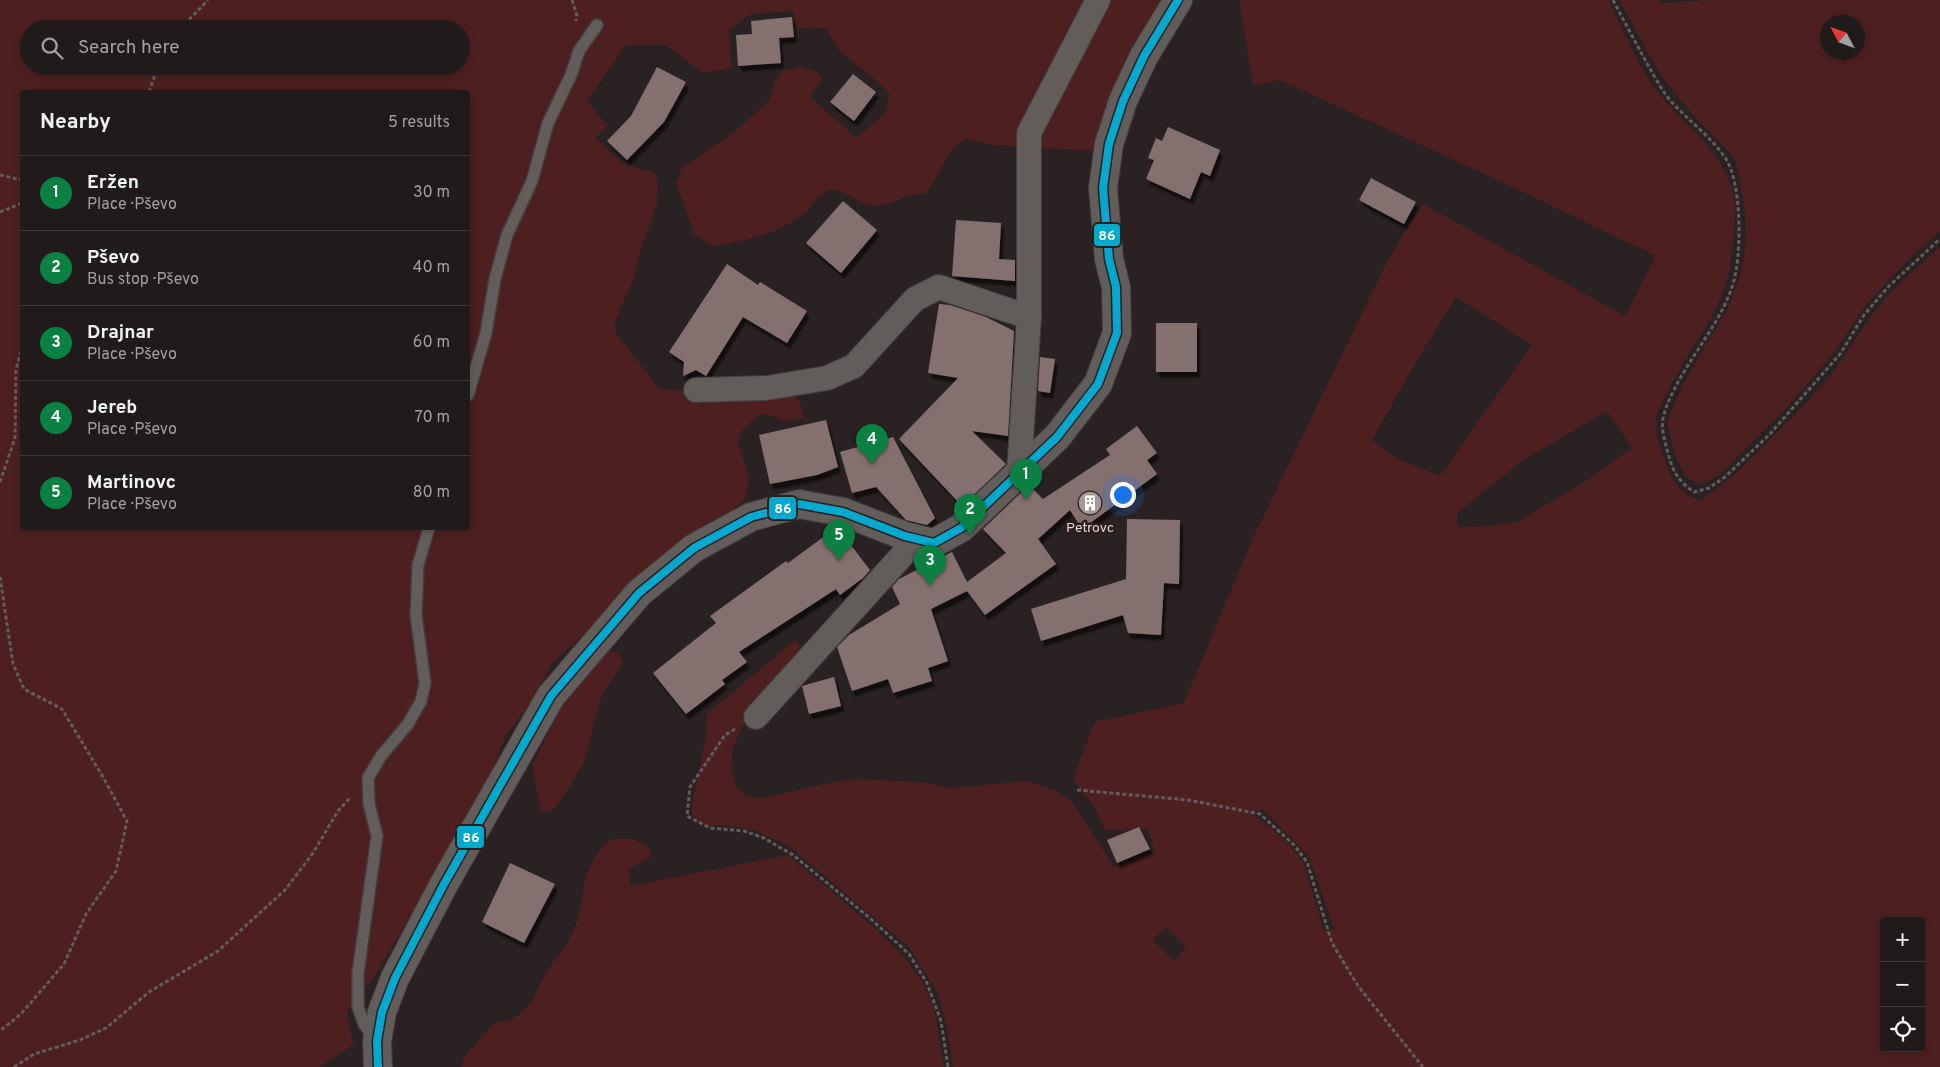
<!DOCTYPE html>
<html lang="en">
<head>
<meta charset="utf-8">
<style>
	body { margin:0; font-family:Overpass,sans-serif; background:#282323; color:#f1f3f6 }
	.controls { position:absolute; right:15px; bottom:15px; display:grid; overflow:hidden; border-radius:5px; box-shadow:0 2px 8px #0003 }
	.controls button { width:45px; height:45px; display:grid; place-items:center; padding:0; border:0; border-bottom:1px solid #3d3839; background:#201a1a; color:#f1f3f6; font:25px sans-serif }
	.compass { position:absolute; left:1820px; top:15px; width:45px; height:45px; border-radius:50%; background:#201a1a; box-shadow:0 2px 8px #0003; rotate:311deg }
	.you { position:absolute; left:1122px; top:494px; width:18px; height:18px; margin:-12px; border:4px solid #fff; border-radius:50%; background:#1a73e8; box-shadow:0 0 0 8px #1a73e833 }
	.badge { display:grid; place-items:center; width:32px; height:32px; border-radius:50%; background:#0b8043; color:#fff; font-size:16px; font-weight:700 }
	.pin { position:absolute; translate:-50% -41px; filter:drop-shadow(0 1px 2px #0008) }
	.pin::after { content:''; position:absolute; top:26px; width:18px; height:15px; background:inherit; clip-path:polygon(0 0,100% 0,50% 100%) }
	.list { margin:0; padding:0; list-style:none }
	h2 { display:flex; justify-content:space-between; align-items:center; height:65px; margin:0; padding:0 20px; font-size:21px }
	h2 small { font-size:16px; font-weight:400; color:#a2a1a2 }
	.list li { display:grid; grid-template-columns:32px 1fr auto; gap:15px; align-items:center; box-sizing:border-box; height:75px; padding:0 20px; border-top:1px solid #3d3839 }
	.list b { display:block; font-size:19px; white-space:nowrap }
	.list p { margin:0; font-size:16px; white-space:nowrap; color:#a2a1a2 }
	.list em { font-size:16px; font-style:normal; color:#a2a1a2 }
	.icon { flex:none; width:28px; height:28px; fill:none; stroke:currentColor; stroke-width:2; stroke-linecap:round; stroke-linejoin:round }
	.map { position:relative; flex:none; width:1940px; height:1067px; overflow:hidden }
	.search { position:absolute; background:#201a1a; box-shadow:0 2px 8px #0003; left:20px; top:20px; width:450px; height:55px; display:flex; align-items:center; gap:12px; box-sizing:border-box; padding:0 18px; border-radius:28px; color:#a2a1a2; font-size:19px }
	.panel { position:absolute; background:#201a1a; box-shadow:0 2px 8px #0003; left:20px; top:90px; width:450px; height:440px; border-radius:5px }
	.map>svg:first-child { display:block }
	.green { fill:#4d1f20; fill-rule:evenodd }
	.building { fill:#857070; filter:url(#shadow) }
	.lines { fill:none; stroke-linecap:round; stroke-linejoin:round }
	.lane-casing { stroke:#443d3d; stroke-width:14 }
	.street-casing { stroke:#443d3d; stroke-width:26 }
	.secondary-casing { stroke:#443d3d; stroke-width:30 }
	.path { stroke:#635d5d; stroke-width:3; stroke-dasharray:4 2.5; stroke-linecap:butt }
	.lane { stroke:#625c5b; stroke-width:11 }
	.street { stroke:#625c5b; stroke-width:24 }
	.secondary { stroke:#625c5b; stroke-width:28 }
	.bus-1-casing { stroke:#2d1e1e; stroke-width:11 }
	.bus-1 { stroke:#00a9ce; stroke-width:8 }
	.labels { text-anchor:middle; stroke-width:5; stroke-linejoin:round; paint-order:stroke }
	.poi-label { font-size:14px; fill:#e4d9d9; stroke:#2d1e1e }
	.line-badge { stroke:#2d1e1e; stroke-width:2 }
	.badge-label { font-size:14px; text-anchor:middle; font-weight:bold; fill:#fff }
</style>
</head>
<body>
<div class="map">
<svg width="1940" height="1067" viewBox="0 0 1940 1067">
	<defs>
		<filter id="shadow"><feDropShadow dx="3" dy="5.5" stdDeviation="1" flood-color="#0009"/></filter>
	</defs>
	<rect width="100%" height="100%" fill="#2a2222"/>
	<g class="green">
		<path d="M0,0H1165L1126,67L1103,115L1096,151L992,145L967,139L957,144L948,156L927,193L909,195L888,204L869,206L839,191L829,189C817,197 812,208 801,216C776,234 744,241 714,246L694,234L676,183L682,168L734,132L769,101L775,81L783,71L800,67L813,70L823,77L810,97L857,138L885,113L890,94L875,79L840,52L825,28L796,29L794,11L750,14L729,31L732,68L703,73L666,45H626L587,101L608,126L595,138L625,165L655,173L658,184L657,204L639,256L634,277L615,321V332L659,388L685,392L796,394L805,417L784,422L777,417L759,414L740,433L738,443L749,478L746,498L730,512L707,523L677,543L643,577L635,588L552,663L533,699L505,737L491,773L468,818L413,912L374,977L347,1011L353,1045L319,1067H0ZM29,29H461V66H29ZM22,92H468V528H22Z"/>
		<path d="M1239,0H1609C1625,34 1639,71 1664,99C1689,129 1723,153 1733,192C1738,214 1733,239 1731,260C1725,310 1688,348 1667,393C1664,400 1658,409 1656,417C1653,433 1663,453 1668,468C1673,484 1685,498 1701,500C1738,475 1768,442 1799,410C1814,394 1831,377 1843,358C1859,335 1872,311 1892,291C1907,275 1924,262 1940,247V1067H953L947,1028L939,996L910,948L789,846L754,830L726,825H704L693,816L692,804L706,736L707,714L795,640L806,652L742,727L733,747L731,770L736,786L747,797L764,798L833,782L860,779L929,783L949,788L1028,781L1057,791L1072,802L1114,867L1155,851L1148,829L1105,830L1094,806L1073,780L1094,722L1184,703L1253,538L1385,266L1406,229L1423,204L1625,316L1656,256L1504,183L1280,80L1253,86ZM1456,297L1532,345L1440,476L1396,458L1372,440L1417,360ZM1607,411L1632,448L1589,479L1519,521L1492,526L1458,527L1457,513L1522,461ZM1263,809L1309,857L1334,929L1324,931L1303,862L1290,845L1271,828L1250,813ZM1884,921H1921V1048H1884ZM1166,927L1186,947L1174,962L1153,940Z"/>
		<path d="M1619,0H1660L1661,3L1708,0H1940V231L1911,257L1868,302L1834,353L1788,406L1720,474L1704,483L1697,484L1686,476L1675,456L1667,420L1684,383L1730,304L1741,273L1745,250L1746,219L1743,200L1736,162L1728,151L1694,116L1660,74ZM1828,22H1858V52H1828Z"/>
		<polygon points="605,650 617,652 623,662 601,697 584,762 567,791 553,810 541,813 532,766 561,708"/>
		<path d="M630,838L649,847L652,856C644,862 636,863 629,870L630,886L788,855L877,930L905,958L921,979L934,1007L944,1067H461L464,1057L495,1022H507L521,1013L533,999L545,974L570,939L579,916L586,875L595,857L603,845L612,839Z"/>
	</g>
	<g class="building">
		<polygon points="792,17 794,37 779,38 781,63 738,66 736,35 752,34 751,21"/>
		<polygon points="657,67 686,82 664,122 627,160 607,141 631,116"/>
		<polygon points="853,74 876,92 854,121 830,102"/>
		<polygon points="1168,127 1220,150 1210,176 1201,172 1190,199 1146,179 1154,160 1148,158 1156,138 1162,141"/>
		<polygon points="1371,178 1416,202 1404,224 1359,200"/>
		<polygon points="843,201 877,230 841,273 806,243"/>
		<polygon points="956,220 1001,223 999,259 1015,260 1015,281 952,276"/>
		<polygon points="727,264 758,285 760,282 807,311 787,343 743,317 706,376 696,370 683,376 684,362 669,352"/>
		<polygon points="939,304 950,305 986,317 1014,331 1008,436 972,431 1006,464 962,506 899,439 958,378 928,373"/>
		<rect x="1156" y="323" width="41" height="49"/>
		<polygon points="1040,357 1055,359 1050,393 1038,391"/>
		<polygon points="826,420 838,467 817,475 770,484 759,435"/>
		<polygon points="1137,426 1157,453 1147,460 1157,474 1082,529 1070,510 1038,539 1056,564 985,615 967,591 931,609 948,661 928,668 932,681 893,693 888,679 852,691 837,647 849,635 900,604 892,587 899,579 952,552 967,582 1006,553 983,529 1029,485 1043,499 1110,455 1106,449"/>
		<polygon points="893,437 935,518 927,525 906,520 876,487 852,493 840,452"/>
		<polygon points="1127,519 1180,520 1179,584 1164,583 1161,635 1128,633 1123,615 1041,641 1031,609 1126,579"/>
		<polygon points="837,527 870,570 863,578 840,595 836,589 739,652 747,662 722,680 725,684 686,714 653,673 716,623 710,616 786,561 788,563"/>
		<polygon points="834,677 841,706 809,714 802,686"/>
		<polygon points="1139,827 1150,849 1117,863 1107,840"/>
		<polygon points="510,863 555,884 524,943 482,922"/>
	</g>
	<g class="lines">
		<g class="lane-casing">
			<g id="lane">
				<polyline points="468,395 486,333 495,279 507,235 532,181 548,123 571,75 579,51 597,25"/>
				<polyline points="374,1038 364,1024 358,1007 358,973 377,836 369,804 368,778 381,756 408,724 421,701 425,683 416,615 418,565 429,528"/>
			</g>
		</g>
		<g class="street-casing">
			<g id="street">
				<polyline points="696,390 767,388 827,378 854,366 915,299 939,287 1029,317"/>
				<polyline points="1019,472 1029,317 1029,133 1098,0"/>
				<polyline points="756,717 917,539"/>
			</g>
		</g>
		<g class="secondary-casing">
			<polyline id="secondary" points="378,1067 377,1041 382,1012 395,978 444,884 551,696 639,593 694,548 751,517 799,504 843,512 905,536 934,543 961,528 1057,437 1098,384 1117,333 1116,287 1109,259 1103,188 1109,144 1123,101 1144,56 1178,0"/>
		</g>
		<g class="path">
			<polyline points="572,0 577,16 576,21"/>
			<path d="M1613,0C1625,23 1637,45 1649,67C1655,77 1661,89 1669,99C1687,120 1711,136 1726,159C1741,183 1741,243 1736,271C1729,313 1694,350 1675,388C1670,398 1665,408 1663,419C1661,430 1665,442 1668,453C1673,472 1678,481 1694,492L1709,488L1725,477L1769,435L1840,354L1864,315L1889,286L1940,239"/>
			<polyline points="180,29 208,0"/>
			<polyline points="149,92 158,66"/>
			<polyline points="0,175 22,180"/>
			<polyline points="0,212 22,203"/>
			<polyline points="0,482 15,438 16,370 22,347"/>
			<polyline points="0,577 13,664 24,689 62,709 103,777 127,821 116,871 86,914 64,964 21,1014 0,1031"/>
			<polyline points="735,729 725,735 690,787 687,816 710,828 744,831 764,838 793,855 871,919 909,954 927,983 941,1021 948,1067"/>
			<polyline points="1077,790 1188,800 1260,814 1294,845 1307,862 1332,943 1358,986 1423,1067"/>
			<polyline points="14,1067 34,1054 80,1040 106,1028 149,992 218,951 285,890 313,853 338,811 351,797"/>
		</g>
		<use href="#lane" class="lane"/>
		<use href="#street" class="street"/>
		<use href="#secondary" class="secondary"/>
		<g class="bus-1-casing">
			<polyline id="bus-1" points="378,1067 377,1041 382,1012 395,978 444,884 551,696 639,593 694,548 751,517 799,504 843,512 905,536 934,543 961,528 1057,437 1098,384 1117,333 1116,287 1109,259 1103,188 1109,144 1123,101 1144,56 1178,0"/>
		</g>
		<use href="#bus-1" class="bus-1"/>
	</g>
	<defs>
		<g id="building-disc" transform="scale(1.25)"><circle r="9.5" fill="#a39999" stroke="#2d1e1e"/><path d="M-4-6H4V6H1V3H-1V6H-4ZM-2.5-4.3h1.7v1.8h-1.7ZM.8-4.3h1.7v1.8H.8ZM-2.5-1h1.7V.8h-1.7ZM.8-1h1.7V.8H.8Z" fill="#fff"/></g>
	</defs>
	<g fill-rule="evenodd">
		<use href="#building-disc" x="1090" y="503"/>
	</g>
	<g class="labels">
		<g class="poi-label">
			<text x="1090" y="532">Petrovc</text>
		</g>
	</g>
	<g class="line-badge">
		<rect x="1093" y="223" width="28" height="24" rx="5" fill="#00a9ce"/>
		<rect x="768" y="496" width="29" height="24" rx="5" fill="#00a9ce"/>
		<rect x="456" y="825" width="29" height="24" rx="5" fill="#00a9ce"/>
	</g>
	<g class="badge-label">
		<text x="1107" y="240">86</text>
		<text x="783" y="513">86</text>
		<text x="471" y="842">86</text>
	</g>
</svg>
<div class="controls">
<button>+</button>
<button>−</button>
<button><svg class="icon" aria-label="locate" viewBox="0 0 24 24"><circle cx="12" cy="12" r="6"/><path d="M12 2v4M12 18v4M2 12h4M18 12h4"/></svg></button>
</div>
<svg class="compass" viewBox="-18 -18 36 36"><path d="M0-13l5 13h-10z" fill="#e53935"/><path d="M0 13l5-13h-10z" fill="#a2a1a2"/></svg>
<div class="you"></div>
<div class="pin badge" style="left:1026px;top:500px">1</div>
<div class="pin badge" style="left:970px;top:535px">2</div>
<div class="pin badge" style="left:930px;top:586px">3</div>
<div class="pin badge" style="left:872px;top:465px">4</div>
<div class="pin badge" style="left:839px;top:561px">5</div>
<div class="search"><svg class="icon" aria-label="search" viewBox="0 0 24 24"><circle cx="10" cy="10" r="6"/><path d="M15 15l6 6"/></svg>Search here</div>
<section class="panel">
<h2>Nearby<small>5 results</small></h2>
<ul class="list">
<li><span class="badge">1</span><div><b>Eržen</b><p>Place · Pševo</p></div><em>30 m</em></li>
<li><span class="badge">2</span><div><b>Pševo</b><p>Bus stop · Pševo</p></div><em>40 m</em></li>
<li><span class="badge">3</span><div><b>Drajnar</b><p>Place · Pševo</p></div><em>60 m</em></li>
<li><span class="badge">4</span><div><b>Jereb</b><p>Place · Pševo</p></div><em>70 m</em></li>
<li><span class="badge">5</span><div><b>Martinovc</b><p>Place · Pševo</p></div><em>80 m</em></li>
</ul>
</section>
</div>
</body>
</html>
